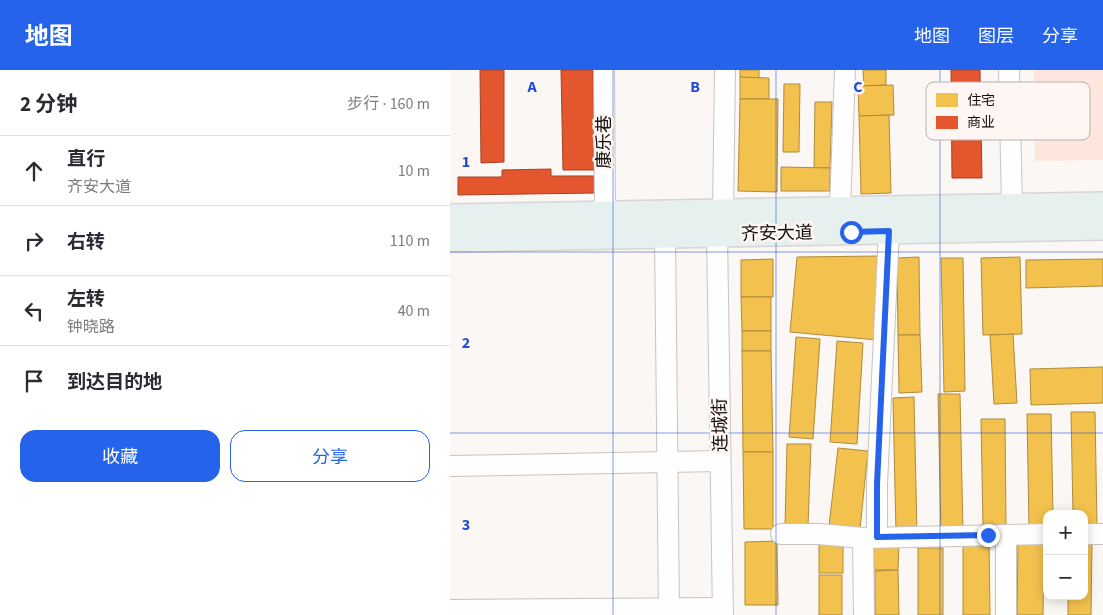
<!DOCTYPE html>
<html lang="zh">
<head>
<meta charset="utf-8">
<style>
	body { margin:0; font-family:"Source Sans 3","Noto Sans SC",sans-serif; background:#f7f7f7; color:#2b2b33 }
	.controls { position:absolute; right:15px; bottom:15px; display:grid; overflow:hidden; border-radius:10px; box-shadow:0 2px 12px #0003 }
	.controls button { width:45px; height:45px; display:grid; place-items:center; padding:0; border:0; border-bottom:1px solid #e1e1e2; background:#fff; color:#2b2b33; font:25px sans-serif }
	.stop { position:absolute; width:15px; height:15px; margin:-11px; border:4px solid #2563eb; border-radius:50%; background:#fff }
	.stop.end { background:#2563eb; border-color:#fff; box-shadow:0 1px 5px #0008 }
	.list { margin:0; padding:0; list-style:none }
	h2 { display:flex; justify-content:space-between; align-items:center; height:65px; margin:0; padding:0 20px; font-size:21px }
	h2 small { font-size:16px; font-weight:400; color:#7c7c81 }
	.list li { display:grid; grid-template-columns:32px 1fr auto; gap:15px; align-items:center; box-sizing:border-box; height:70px; padding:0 20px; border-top:1px solid #e1e1e2 }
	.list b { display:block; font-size:19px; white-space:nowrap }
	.list p { margin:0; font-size:16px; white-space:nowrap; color:#7c7c81 }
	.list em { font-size:16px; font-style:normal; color:#7c7c81 }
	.actions { display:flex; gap:10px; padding:15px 20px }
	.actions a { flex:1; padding:11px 0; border:1px solid #2563eb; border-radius:15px; text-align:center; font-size:18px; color:#2563eb }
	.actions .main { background:#2563eb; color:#fff }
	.icon { flex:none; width:28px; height:28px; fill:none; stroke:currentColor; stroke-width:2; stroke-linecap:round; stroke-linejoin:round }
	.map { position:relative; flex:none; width:653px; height:545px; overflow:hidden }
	header { display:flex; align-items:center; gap:30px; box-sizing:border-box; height:70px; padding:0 25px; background:#2563eb; color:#fff }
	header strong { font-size:24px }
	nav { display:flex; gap:28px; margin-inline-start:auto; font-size:18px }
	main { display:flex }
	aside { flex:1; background:#fff }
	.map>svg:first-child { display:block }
	.green { fill:#fce6dd }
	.homes { fill:#f2c14e; stroke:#af8b3a }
	.shops { fill:#e4572e; stroke:#a54124 }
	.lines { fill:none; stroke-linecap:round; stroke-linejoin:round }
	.minor-casing { stroke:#c7c3c1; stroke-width:22 }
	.major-casing { stroke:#d8d5d4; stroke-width:28 }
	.minor { stroke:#fefefe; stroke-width:20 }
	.major { stroke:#e6f0ee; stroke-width:25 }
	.route { stroke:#2563eb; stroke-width:6 }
	.grid { fill:none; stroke:#1d4ed8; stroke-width:1; stroke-opacity:0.55 }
	.labels { text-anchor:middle; stroke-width:5; stroke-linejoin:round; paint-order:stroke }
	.street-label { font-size:18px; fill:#130e0d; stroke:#fef6f2 }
	.key { fill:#fef6f2; stroke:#b8b0ad; stroke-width:1 }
	.key-label { font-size:14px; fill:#130e0d }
	.grid-label { font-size:16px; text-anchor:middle; font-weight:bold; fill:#1d4ed8; stroke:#fef6f2; stroke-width:5; stroke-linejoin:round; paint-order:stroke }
</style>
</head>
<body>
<header>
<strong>地图</strong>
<nav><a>地图</a><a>图层</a><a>分享</a></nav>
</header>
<main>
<aside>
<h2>2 分钟<small>步行 · 160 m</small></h2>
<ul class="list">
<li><svg class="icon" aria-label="ahead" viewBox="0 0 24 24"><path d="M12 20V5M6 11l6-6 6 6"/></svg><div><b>直行</b><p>齐安大道</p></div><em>10 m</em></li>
<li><svg class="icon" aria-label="right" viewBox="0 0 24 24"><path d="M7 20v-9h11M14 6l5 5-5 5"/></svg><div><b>右转</b></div><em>110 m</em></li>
<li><svg class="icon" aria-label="left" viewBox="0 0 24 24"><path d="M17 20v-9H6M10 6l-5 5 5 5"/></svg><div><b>左转</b><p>钟晓路</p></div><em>40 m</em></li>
<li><svg class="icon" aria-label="arrive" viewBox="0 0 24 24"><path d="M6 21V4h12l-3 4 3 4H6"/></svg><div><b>到达目的地</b></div></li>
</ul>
<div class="actions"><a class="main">收藏</a><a>分享</a></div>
</aside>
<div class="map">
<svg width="653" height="545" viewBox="0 0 653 545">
	<rect width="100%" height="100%" fill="#fbf7f5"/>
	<polygon class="green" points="584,0 653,0 653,90 585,91"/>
	<g class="homes">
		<polygon points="290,0 309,0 309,8 290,7"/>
		<polygon points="413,0 436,0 436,15 414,16"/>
		<polygon points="290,7 319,8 319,29 290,29"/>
		<polygon points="334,14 350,14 349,82 333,82"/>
		<polygon points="443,15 444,45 409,46 408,16"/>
		<polygon points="290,29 328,29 327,122 288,121"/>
		<polygon points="365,32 382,32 380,98 364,98"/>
		<polygon points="439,45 441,123 411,124 409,46"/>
		<polygon points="331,97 380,98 380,121 331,121"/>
		<polygon points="431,186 427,270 340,262 347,187"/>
		<polygon points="469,187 470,265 448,265 447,188"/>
		<polygon points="570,187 572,264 533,265 531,188"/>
		<polygon points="491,188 513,188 515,321 494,322"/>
		<polygon points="323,189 323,227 291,227 291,190"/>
		<polygon points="653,189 653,216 576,218 576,190"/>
		<polygon points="291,227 321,227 321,261 292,261"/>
		<rect x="292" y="261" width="29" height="20"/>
		<polygon points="563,264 567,333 544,334 540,265"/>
		<polygon points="448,265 470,265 472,322 449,323"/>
		<polygon points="346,267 370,269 363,369 339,367"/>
		<polygon points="387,271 413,273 407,374 380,372"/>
		<polygon points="292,281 321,281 323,382 293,382"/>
		<polygon points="653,297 653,333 581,335 580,299"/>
		<polygon points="488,324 510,324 513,461 491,462"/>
		<polygon points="464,327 467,463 446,463 443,328"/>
		<polygon points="621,342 645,342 647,456 634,457 634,444 623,444"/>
		<polygon points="577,344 601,344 603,444 597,444 597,456 579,456"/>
		<polygon points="531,349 555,349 556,456 533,457"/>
		<polygon points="337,374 361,374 358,456 335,456"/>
		<polygon points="388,378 418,381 410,459 379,456"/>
		<polygon points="293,382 323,382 323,459 294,459"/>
		<polygon points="327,471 328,535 295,535 295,472"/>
		<polygon points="513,471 539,471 540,545 513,545"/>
		<polygon points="568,471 594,471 593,545 567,545"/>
		<rect x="369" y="472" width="24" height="31"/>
		<polygon points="634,472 642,472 641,545 618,545 618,526 634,526"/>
		<polygon points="420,473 449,473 448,500 421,500"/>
		<rect x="468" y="478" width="25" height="67"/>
		<polygon points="448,500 449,545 425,545 425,501"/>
		<rect x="369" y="505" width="23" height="40"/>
	</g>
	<g class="shops">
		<polygon points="30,0 54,0 54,92 31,93"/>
		<polygon points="111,0 143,0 144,100 113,100"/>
		<polygon points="501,0 530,0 532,108 502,108"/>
		<polygon points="101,99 101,106 146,106 146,123 8,125 8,107 52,107 52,100"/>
	</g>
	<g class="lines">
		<g class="minor-casing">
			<g id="minor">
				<polyline points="154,0 155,144"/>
				<polyline points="559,0 562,137"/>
				<polyline points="390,140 395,0"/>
				<polyline points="273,142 275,0"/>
				<polyline points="267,164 273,545"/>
				<polyline points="215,165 219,545"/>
				<polyline points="0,396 270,391"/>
				<polyline points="331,464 369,464 413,468 597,464"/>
				<polyline points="634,464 653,464"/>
				<polyline points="556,465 556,545"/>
				<polyline points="427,467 427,414 439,161"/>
				<polyline points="413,468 414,545"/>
				<polyline points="0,540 272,538"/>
			</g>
		</g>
		<g class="major-casing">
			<g id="major">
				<polyline points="0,147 653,135"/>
				<polyline points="0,169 653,157"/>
			</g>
		</g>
		<use href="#minor" class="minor"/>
		<use href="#major" class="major"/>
	</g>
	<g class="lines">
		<polyline class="route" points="401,162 439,161 427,414 427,467 538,465"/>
	</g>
	<path class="grid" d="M163,0V545M326,0V545M490,0V545M0,182H653M0,363H653"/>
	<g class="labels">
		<g class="street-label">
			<text transform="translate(154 72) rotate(-90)" y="6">康乐巷</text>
			<text transform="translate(327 163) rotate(-1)" y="6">齐安大道</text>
			<text transform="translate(270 355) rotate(-91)" y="6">连城街</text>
		</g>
	</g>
	<rect x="476" y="12" width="164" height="58" rx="8" class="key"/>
	<rect x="486" y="23" width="22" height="14" fill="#f2c14e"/>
	<rect x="486" y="46" width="22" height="13" fill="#e4572e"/>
	<g class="key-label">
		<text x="517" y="35">住宅</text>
		<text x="517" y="57">商业</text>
	</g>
	<g class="grid-label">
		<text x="82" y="22">A</text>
		<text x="245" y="22">B</text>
		<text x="408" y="22">C</text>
		<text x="16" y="97">1</text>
		<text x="16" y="278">2</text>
		<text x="16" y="460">3</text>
	</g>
</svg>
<div class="controls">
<button>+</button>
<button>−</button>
</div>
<div class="stop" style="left:401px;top:162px"></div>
<div class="stop end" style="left:538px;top:465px"></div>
</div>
</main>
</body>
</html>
